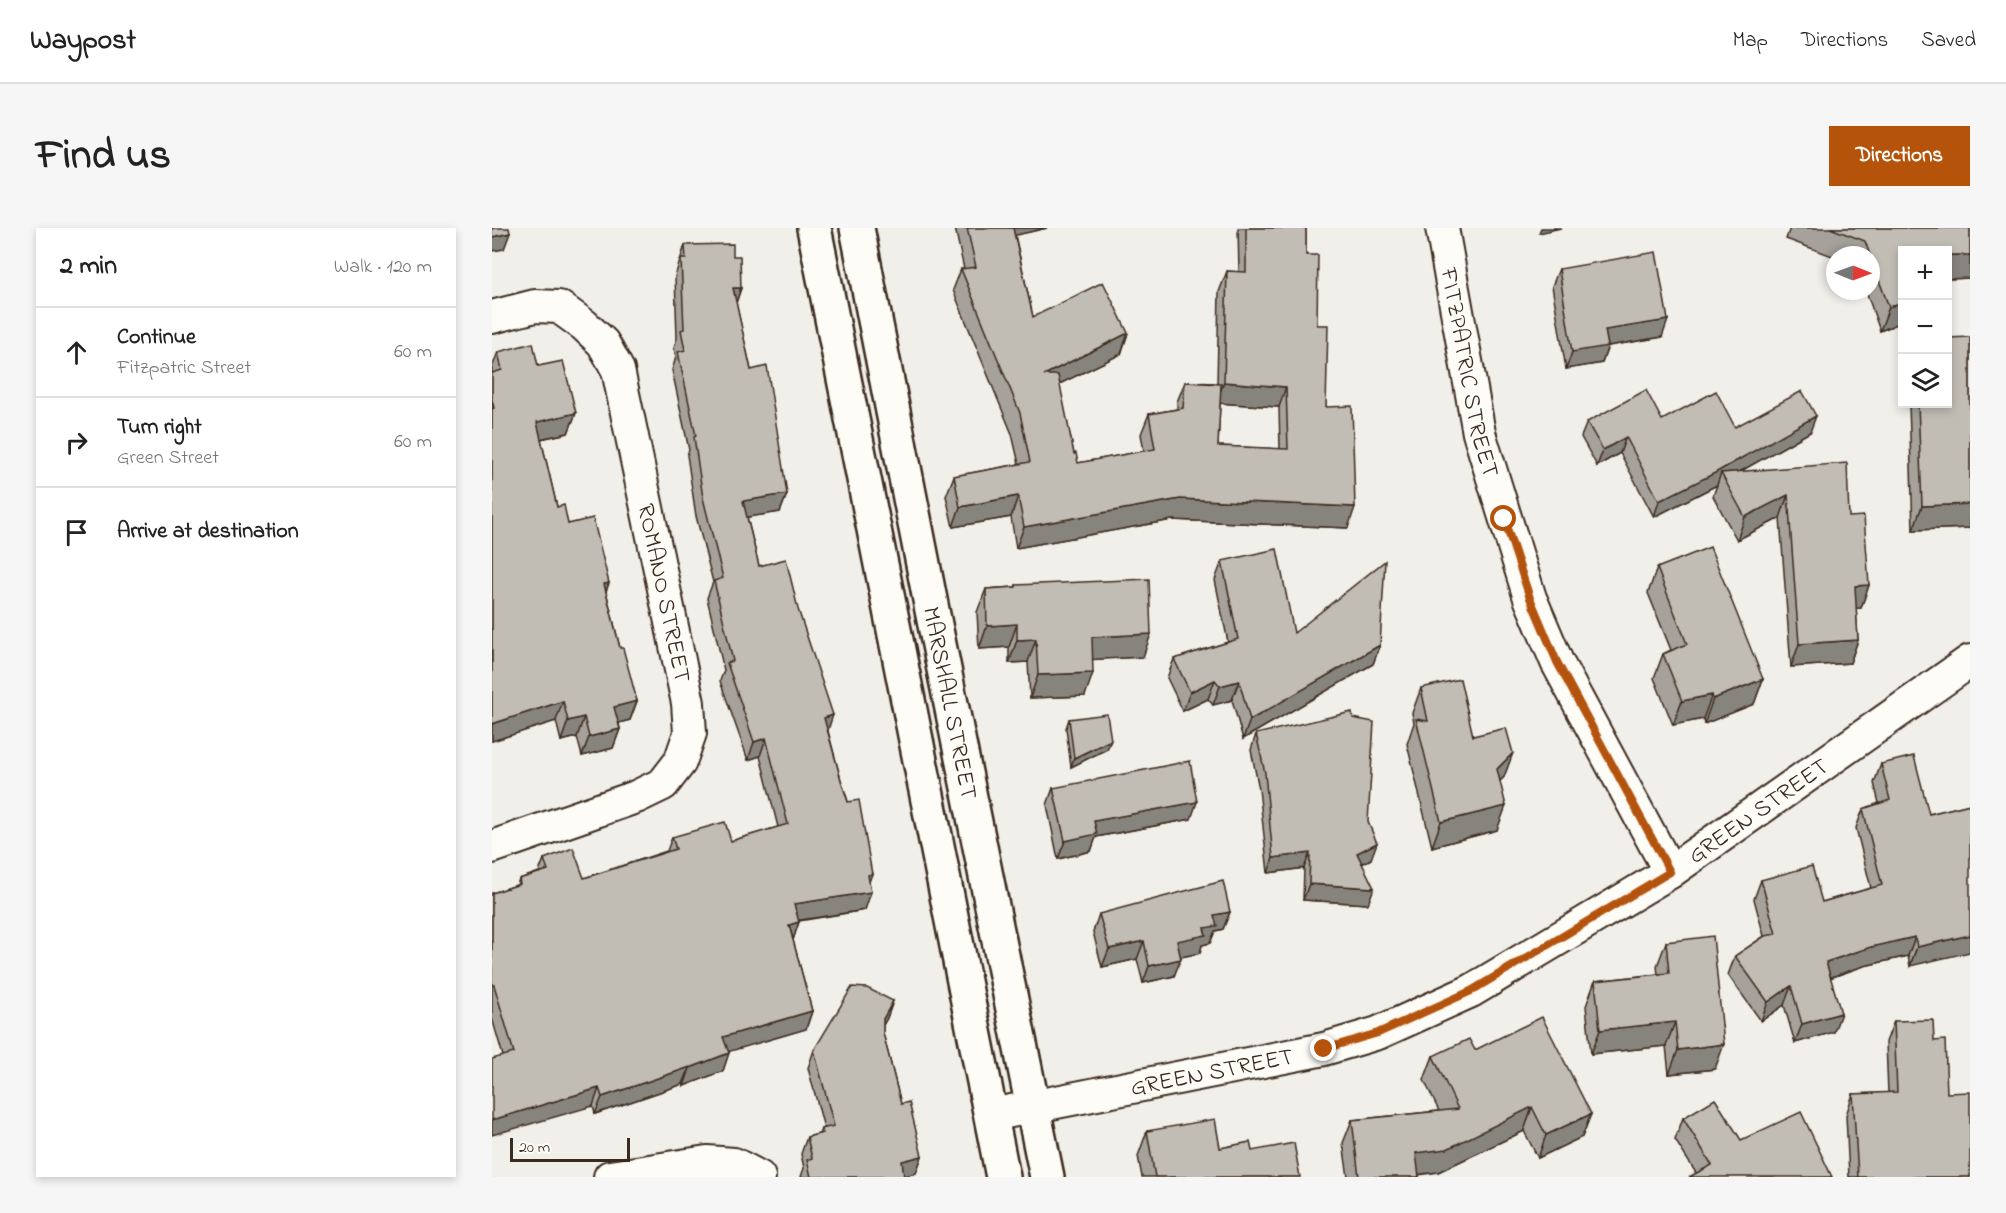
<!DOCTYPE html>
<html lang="en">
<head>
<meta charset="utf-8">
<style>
	body { margin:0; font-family:"Indie Flower",sans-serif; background:#f6f6f6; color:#222 }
	.controls { position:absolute; right:18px; top:18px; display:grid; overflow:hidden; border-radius:0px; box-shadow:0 3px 9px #0003 }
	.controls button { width:54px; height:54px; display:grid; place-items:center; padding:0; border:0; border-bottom:2px solid #e0e0e0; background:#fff; color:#222; font:30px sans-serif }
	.compass { position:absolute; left:1334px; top:18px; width:54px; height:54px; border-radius:50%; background:#fff; box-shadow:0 3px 9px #0003; rotate:91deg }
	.scale { position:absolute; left:18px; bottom:15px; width:120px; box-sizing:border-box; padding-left:6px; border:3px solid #3b2a1e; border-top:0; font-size:16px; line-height:21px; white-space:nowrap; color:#3b2a1e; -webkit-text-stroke:4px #fdfcf7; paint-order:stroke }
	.stop { position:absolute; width:18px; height:18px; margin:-14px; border:4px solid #b45309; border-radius:50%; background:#fff }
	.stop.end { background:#b45309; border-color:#fff; box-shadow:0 2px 6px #0008 }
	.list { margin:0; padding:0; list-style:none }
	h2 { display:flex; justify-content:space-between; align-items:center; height:78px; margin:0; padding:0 24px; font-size:26px }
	h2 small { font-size:20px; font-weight:400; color:#767676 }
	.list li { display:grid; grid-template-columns:39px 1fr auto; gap:18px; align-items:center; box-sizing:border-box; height:90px; padding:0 24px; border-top:2px solid #e0e0e0 }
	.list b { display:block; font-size:22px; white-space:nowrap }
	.list p { margin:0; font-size:20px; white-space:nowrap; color:#767676 }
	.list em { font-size:20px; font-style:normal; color:#767676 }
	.icon { flex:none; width:33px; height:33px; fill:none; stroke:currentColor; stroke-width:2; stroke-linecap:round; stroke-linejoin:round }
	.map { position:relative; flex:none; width:1478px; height:949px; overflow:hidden; border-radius:0px }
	header { display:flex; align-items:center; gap:36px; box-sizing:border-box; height:84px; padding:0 30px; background:#fff; border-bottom:2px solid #e0e0e0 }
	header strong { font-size:28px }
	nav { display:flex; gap:33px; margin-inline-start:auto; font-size:21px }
	.intro { display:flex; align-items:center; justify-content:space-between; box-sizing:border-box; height:144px; padding:0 36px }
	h1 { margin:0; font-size:42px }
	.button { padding:15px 27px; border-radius:0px; background:#b45309; color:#fff; font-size:21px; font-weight:700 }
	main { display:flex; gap:36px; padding:0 36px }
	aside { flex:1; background:#fff; border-radius:0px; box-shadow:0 3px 9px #0003 }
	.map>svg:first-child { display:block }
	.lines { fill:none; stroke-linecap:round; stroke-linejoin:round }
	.street-casing { stroke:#3b2a1e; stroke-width:36 }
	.secondary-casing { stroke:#3b2a1e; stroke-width:38 }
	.street { stroke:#fdfcf7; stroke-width:32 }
	.secondary { stroke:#fdfcf7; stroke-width:33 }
	.wall { fill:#a6a29b; stroke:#3b2a1e; stroke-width:1.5; fill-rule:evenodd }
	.shaded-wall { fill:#87847e; stroke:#3b2a1e; stroke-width:1.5 }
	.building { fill:#c1bcb4; stroke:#3b2a1e; stroke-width:1.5 }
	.route { stroke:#b45309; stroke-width:8 }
	.labels { text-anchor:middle; stroke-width:5; stroke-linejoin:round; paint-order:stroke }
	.street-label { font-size:24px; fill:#3b2a1e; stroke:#fdfcf7 }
</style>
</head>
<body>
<header>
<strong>Waypost</strong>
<nav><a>Map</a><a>Directions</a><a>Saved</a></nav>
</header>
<div class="intro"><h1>Find us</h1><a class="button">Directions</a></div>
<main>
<aside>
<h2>2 min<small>Walk · 120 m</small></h2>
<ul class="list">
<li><svg class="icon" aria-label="ahead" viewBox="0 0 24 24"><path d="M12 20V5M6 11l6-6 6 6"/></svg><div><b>Continue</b><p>Fitzpatric Street</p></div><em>60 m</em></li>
<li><svg class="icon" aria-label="right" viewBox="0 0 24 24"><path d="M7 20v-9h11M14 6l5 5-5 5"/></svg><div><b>Turn right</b><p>Green Street</p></div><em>60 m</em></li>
<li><svg class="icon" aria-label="arrive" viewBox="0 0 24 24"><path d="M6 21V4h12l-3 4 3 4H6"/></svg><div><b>Arrive at destination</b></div></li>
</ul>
</aside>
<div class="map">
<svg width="1478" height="949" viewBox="0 0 1478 949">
	<rect width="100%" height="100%" fill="#f1efea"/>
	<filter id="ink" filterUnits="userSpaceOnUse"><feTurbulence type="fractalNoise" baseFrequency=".0167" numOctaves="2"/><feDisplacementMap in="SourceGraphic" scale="12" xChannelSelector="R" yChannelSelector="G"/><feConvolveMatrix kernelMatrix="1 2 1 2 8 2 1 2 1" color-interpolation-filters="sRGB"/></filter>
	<g filter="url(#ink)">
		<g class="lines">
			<g class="street-casing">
				<g id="street">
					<path id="s1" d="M950,0L987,205L1038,370L1065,434L1178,644"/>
					<path id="s2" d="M0,89L43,78L67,79L92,97L111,115L126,142L196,475L198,505L188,534L171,556L144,569L0,619"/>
					<path id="s3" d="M499,887L832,821L886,805L979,763L1178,644L1478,433"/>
					<polyline points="118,949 215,934 242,936 267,949"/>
				</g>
			</g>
			<g class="secondary-casing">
				<g id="secondary">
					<polyline points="322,0 511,949"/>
					<path id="s4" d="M365,0L441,387L555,949"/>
				</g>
			</g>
			<use href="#street" class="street"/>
			<use href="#secondary" class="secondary"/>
		</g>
		<g class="wall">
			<path d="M463,0H555L523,7L541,89L636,105L629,126L567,156L582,226L586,235L652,223L649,206L657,186L685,181V174L693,154L725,155L727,64L735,43L747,44L746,0H814V27L825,97L834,179L856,300L680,292L524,320L519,289L461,299L454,268L462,248L527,236L520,206L461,62L469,41H472ZM728,175L787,179L788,221L726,218Z"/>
			<polygon points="1298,0 1478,0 1478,50 1455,51 1455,22 1410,94 1388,103 1374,63 1379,63 1379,27 1343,27 1343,29 1294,11"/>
			<polygon points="193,17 241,28 249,60 244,75 259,142 295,266 288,284 255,289 267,338 336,503 349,552 380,646 377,654 373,682 307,693 301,712 320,783 314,801 237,823 231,843 192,858 191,856 103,886 101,878 11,828 0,790 0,665 25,657 27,651 47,644 52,631 92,650 175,623 180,609 239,613 286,599 268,528 256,532 228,453 232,442 215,370 221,354 204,288 195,227 197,222 180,142 184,129 182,120 185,110 183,48"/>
			<polygon points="1067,41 1170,109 1116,118 1110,135 1074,141 1060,58"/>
			<polygon points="1478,109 1478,300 1421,302 1417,176 1455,176"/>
			<polygon points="6,124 46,138 84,185 76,205 49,211 65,279 117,355 114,363 128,420 145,473 138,492 127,495 128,501 121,520 90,528 85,509 69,513 64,493 0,513 0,140"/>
			<polygon points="1170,192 1243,199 1318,204 1249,243 1357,289 1377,357 1369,380 1364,380 1366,412 1358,435 1299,439 1288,290 1245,312 1221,268 1225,257 1162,289 1128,225 1105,238 1089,209 1095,194"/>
			<polygon points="730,333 802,405 888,417 881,436 751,511 740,472 721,477 716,471 691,483 675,450 682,431 736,414 723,352"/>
			<polygon points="1165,340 1271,451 1262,476 1212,496 1211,491 1181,497 1162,450 1171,426 1179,422 1156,365"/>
			<polygon points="524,357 651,429 600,431 593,468 538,470 536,434 517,435 517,419 487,421 485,384 494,361 523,359"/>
			<polygon points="929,460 981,508 1012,549 1008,553 1005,602 940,619 915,516 922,495 920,485"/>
			<polygon points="577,491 619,512 615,521 579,539 574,500"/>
			<polygon points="764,506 876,594 879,631 870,636 876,676 811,672 812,640 776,645 767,561 759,522"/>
			<polygon points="1389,536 1437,586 1478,576 1418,738 1416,728 1372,738 1338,750 1342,804 1303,815 1292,777 1269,793 1236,747 1243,728 1272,708 1262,671 1269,652 1330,674 1379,660 1364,600 1371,581 1387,575 1382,555"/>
			<polygon points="561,560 699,591 604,609 599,623 566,631 555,577"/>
			<polygon points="738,684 731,701 723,703 718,715 710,717 708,725 688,729 682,748 651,755 645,731 610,739 601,704 607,686"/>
			<polygon points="1174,714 1223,841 1177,846 1174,818 1099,826 1094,778 1103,753 1166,746 1165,738"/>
			<polygon points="401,773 395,790 391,797 391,805 409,876 430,928 424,945 412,948 412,949 309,949 312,940 309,926 315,909 327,906 329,901 332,900 316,840 322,822"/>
			<polygon points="1402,793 1442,813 1455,865 1478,949 1357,949 1354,887 1361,866 1396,865 1394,814"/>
			<polygon points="983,822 1099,886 1090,909 1046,930 1032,903 946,944 926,947 927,949 856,949 851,915 860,892 947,883 932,852 941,828"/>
			<polygon points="1191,890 1249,912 1340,949 1204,945 1183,912"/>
			<polygon points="655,903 728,920 760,923 808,949 650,949 646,928"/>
		</g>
		<g class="shaded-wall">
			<polygon points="515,0 555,0 512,10"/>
			<polygon points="1049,0 1069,0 1047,5"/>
			<polygon points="18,5 12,21 0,23 0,9"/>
			<polygon points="1455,27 1478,27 1478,50 1455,51"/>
			<polygon points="241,60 249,60 243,78"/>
			<polygon points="1410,74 1410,94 1388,103 1397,79"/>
			<polygon points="1176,92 1170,109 1116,118 1110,135 1074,141 1080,124 1113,102"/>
			<polygon points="636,105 629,126 545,167 552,147"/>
			<polygon points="732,154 794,159 787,179 724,175"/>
			<polygon points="84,185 76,205 38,213 45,194"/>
			<polygon points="1324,188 1318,204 1233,252 1229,245 1225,257 1162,289 1167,273"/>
			<polygon points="1134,209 1128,225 1105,238 1111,222"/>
			<polygon points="295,266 288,284 244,291 251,273"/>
			<polygon points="1296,267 1288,290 1245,312 1253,289"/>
			<polygon points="526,268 519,289 461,299 468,279"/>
			<polygon points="688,271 863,279 856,300 680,292 524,320 532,299"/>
			<polygon points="1478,276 1478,300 1421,302 1430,278"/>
			<polygon points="117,355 110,374 112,356"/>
			<polygon points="1377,357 1369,380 1354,381 1363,358"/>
			<polygon points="525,396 517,419 487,421 495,398"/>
			<polygon points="659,406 651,429 591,432 600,409"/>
			<polygon points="544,411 536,434 517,435 525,412"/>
			<polygon points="1366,412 1358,435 1299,439 1307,416"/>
			<polygon points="888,417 881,436 751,511 758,492"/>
			<polygon points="601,445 593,468 538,470 546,447"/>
			<polygon points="1271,451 1262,476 1212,496 1221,471"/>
			<polygon points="723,452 716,471 691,483 698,464"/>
			<polygon points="747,453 740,472 721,477 728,458"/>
			<polygon points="1220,467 1211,491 1181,497 1190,473"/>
			<polygon points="71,473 64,493 0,513 0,496"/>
			<polygon points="145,473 138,492 115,498 122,479"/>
			<polygon points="341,487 335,505 332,490"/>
			<polygon points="92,489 85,509 69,513 76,493"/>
			<polygon points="128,501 121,520 90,528 97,509"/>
			<polygon points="274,510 268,528 256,532 262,514"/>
			<polygon points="619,512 615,521 579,539 582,530"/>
			<polygon points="1021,525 1012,549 996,565 1005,541"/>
			<polygon points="705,574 699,591 604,609 599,623 566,631 573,613 602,593"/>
			<polygon points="1014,578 1005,602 940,619 949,594"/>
			<polygon points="885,615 879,631 859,641 865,625"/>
			<polygon points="818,625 812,640 776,645 781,630"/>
			<polygon points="817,656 882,660 876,676 811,672"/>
			<polygon points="379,664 373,682 296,694 302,676"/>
			<polygon points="738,684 731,701 723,703 718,715 710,717 708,725 679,731 685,713 712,700 722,687"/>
			<polygon points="307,694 301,712 297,697"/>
			<polygon points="1478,707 1478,724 1418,738 1425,719"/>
			<polygon points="1423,709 1416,728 1372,738 1327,753 1334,734 1379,719"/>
			<polygon points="652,713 645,731 610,739 617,721"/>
			<polygon points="689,731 682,748 651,755 657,738"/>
			<polygon points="1299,758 1292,777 1269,793 1276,774"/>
			<polygon points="401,773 395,790 385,808 391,791"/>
			<polygon points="320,783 314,801 225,827 231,809"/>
			<polygon points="1349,785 1342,804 1303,815 1310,796"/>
			<polygon points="1183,794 1174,818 1099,826 1108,802"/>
			<polygon points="1232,816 1223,841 1177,846 1186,822"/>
			<polygon points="237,825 231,843 192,858 198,840"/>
			<polygon points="198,839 191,856 103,886 110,869"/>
			<polygon points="107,860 101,878 0,907 0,892"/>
			<polygon points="1040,879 1032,903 946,944 915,948 924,925"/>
			<polygon points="1099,886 1090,909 1046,930 1054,907"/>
			<polygon points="430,928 424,945 409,949 410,933"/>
		</g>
		<g class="building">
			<polygon points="0,0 17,0 18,5 0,9"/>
			<polygon points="475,0 521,0 541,89 611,54 636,105 552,147 566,147 582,226 584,225 586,235 663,221 657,186 691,180 693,154 729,156 726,218 796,221 794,159 732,154 735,43 754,44 754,0 814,0 814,27 826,27 825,97 836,97 834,179 860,178 863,279 688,271 532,299 526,268 468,279 462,248 538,234 528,185 469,41 484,39"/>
			<polygon points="1338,0 1478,0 1478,27 1455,27 1455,22 1410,22 1410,74 1397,79 1379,31 1379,27 1378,27 1373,13"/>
			<polygon points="241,16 241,28 248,28 249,60 241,60 259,142 275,138 295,266 251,273 267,338 294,331 306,381 341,487 332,490 349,552 356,574 367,572 380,646 376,647 379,664 302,676 307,694 297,697 320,783 231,809 237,825 198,840 198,839 110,869 107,860 0,892 0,831 22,825 2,757 0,757 0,665 28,656 27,651 56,642 52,631 81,620 92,650 184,621 180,609 233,594 239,613 296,596 274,510 262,514 235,435 241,433 222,353 231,350 211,270 202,209 204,208 186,124 193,122 189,102 192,101 189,31 194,31 193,17"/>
			<polygon points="1164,24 1176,92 1113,102 1116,118 1080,124 1067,41"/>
			<polygon points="1478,109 1478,276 1430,278 1426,176 1455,176 1455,110"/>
			<polygon points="41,115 46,138 71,133 84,185 45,194 65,279 72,277 76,296 101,290 117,355 112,356 128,420 131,420 145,473 122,479 128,501 97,509 92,489 76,493 71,473 0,496 0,181 2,180 0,172 0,145 10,142 6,124"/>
			<polygon points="1154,162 1170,192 1224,163 1243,199 1310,163 1324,188 1223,245 1167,273 1134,209 1111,222 1095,194"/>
			<polygon points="1355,235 1357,289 1372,288 1377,357 1363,358 1366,412 1307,416 1296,267 1253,289 1229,245"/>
			<polygon points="1218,319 1271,451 1221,471 1220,467 1190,473 1171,426 1195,416 1165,340"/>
			<polygon points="785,321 802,405 893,333 888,417 758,492 747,453 728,458 723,452 698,464 682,431 746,411 730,333"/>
			<polygon points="657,351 659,406 600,409 601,445 546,447 544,411 525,412 525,396 495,398 494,361 524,359 524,357"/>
			<polygon points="968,451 981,508 1014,500 1021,525 1005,541 1014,578 949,594 924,491 936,493 929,460"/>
			<polygon points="860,484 861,490 882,494 876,594 885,615 865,625 882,660 817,656 818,625 781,630 773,545 764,506"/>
			<polygon points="615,486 619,512 582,530 577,491"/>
			<polygon points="1422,528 1437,586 1478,576 1478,707 1425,719 1423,709 1379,719 1334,734 1349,785 1310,796 1299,758 1276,774 1243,728 1273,708 1284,706 1269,652 1320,638 1330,674 1390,657 1371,581 1398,572 1389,536"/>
			<polygon points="698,533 705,574 602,593 605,606 573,613 561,560"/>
			<polygon points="731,653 738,684 722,687 725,698 712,700 714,707 685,713 689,731 657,738 652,713 617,721 607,686"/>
			<polygon points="1221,708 1232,816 1186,822 1183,794 1108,802 1103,753 1177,745 1174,714"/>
			<polygon points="360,759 375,760 401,773 391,791 391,805 409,876 417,874 430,928 410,933 412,949 319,949 315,932 320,930 315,909 331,905 329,901 342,898 322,822"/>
			<polygon points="1050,789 1099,886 1054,907 1040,879 955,921 924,925 927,949 867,949 860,892 966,881 941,828 977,811 983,822"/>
			<polygon points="1441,792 1442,813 1453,812 1455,865 1478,864 1478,949 1366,949 1361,866 1405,864 1402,793"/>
			<polygon points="1223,871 1249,912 1309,884 1340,949 1197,949 1220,937 1191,890"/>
			<polygon points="723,891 728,920 758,914 760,923 802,915 808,949 663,949 655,903"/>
		</g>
	</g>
	<g class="lines" filter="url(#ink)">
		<polyline class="route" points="832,821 886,805 979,763 1178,644 1065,434 1038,370 1012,291"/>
	</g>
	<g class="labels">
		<g class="street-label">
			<text dy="8" stroke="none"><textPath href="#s1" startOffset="147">FITZPATRIC STREET</textPath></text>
			<text dy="8" stroke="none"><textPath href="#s2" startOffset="384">ROMANO STREET</textPath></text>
			<text dy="8" stroke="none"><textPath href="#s4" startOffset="484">MARSHALL STREET</textPath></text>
			<text dy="8" stroke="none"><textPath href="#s3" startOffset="837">GREEN STREET</textPath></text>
			<text dy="8" stroke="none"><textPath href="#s3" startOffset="225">GREEN STREET</textPath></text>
		</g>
	</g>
</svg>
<div class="controls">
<button>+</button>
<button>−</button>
<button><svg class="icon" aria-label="layers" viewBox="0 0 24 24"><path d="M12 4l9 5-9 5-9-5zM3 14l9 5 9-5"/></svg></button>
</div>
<svg class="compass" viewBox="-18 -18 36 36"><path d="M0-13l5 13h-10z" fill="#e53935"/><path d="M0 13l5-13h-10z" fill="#767676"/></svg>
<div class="scale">20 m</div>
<div class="stop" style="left:1012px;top:291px"></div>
<div class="stop end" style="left:832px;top:821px"></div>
</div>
</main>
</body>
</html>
